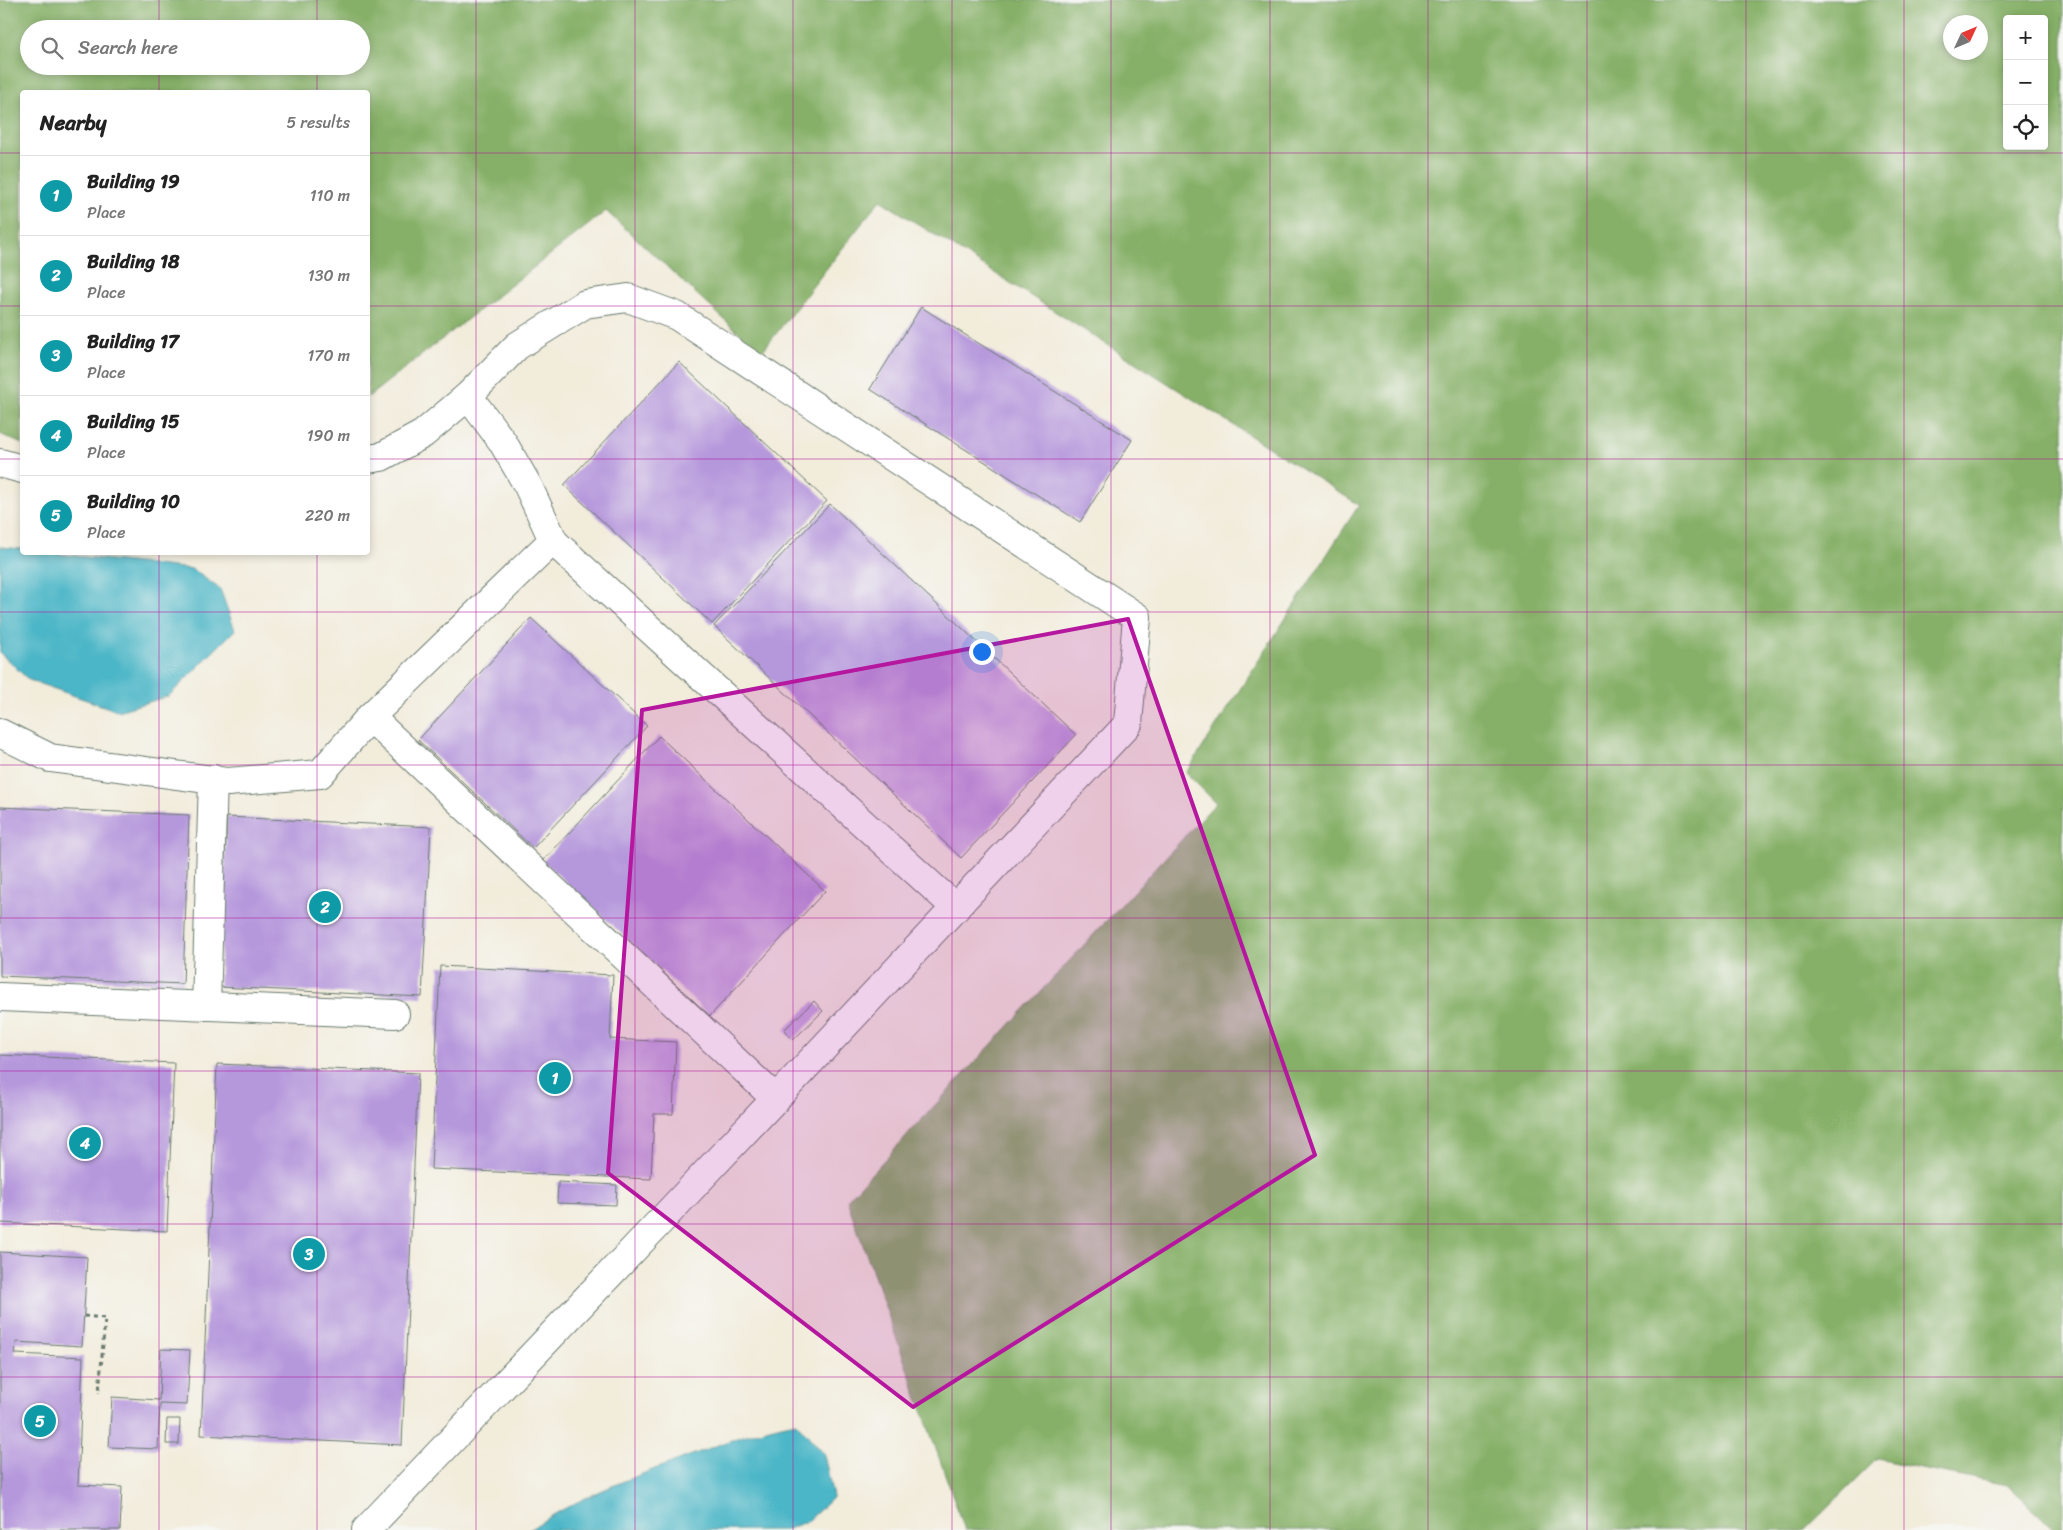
<!DOCTYPE html>
<html lang="en">
<head>
<meta charset="utf-8">
<style>
	body { margin:0; font-family:Sriracha,sans-serif; background:#f6f6f6; color:#222 }
	.controls { position:absolute; right:15px; top:15px; display:grid; overflow:hidden; border-radius:5px; box-shadow:0 2px 8px #0003 }
	.controls button { width:45px; height:45px; display:grid; place-items:center; padding:0; border:0; border-bottom:1px solid #e0e0e0; background:#fff; color:#222; font:25px sans-serif }
	.compass { position:absolute; left:1943px; top:15px; width:45px; height:45px; border-radius:50%; background:#fff; box-shadow:0 2px 8px #0003; rotate:46deg }
	.you { position:absolute; left:981px; top:651px; width:18px; height:18px; margin:-12px; border:4px solid #fff; border-radius:50%; background:#1a73e8; box-shadow:0 0 0 8px #1a73e833 }
	.badge { display:grid; place-items:center; width:32px; height:32px; border-radius:50%; background:#b5179e; color:#fff; font-size:16px; font-weight:700 }
	.pin { position:absolute; translate:-50% -50%; border:2px solid #fff; box-shadow:0 1px 5px #0006 }
	.list { margin:0; padding:0; list-style:none }
	h2 { display:flex; justify-content:space-between; align-items:center; height:65px; margin:0; padding:0 20px; font-size:21px }
	h2 small { font-size:16px; font-weight:400; color:#767676 }
	.list li { display:grid; grid-template-columns:32px 1fr auto; gap:15px; align-items:center; box-sizing:border-box; height:80px; padding:0 20px; border-top:1px solid #e0e0e0 }
	.list b { display:block; font-size:19px; white-space:nowrap }
	.list p { margin:0; font-size:16px; white-space:nowrap; color:#767676 }
	.list em { font-size:16px; font-style:normal; color:#767676 }
	.icon { flex:none; width:28px; height:28px; fill:none; stroke:currentColor; stroke-width:2; stroke-linecap:round; stroke-linejoin:round }
	.map { position:relative; flex:none; width:2063px; height:1530px; overflow:hidden }
	.search { position:absolute; background:#fff; box-shadow:0 2px 8px #0003; left:20px; top:20px; width:350px; height:55px; display:flex; align-items:center; gap:12px; box-sizing:border-box; padding:0 18px; border-radius:28px; color:#767676; font-size:19px }
	.panel { position:absolute; background:#fff; box-shadow:0 2px 8px #0003; left:20px; top:90px; width:350px; height:465px; border-radius:5px }
	.map>svg:first-child { display:block }
	.forest { fill:#86b068; stroke:#52764e; fill-rule:evenodd }
	.water { fill:#4bb6c7; stroke:#357a7e }
	.building { fill:#b597dc }
	.lines { fill:none; stroke-linecap:round; stroke-linejoin:round }
	.minor-casing { stroke:#697a6e; stroke-width:30 }
	.path { stroke:#697a6e; stroke-width:3; stroke-dasharray:4 4; stroke-linecap:butt }
	.minor { stroke:#fff; stroke-width:28 }
	.marked { fill:#b5179e; fill-opacity:0.2; stroke:#b5179e; stroke-width:4; stroke-linejoin:round }
	.grid { fill:none; stroke:#b5179e; stroke-width:1; stroke-opacity:0.55 }
</style>
</head>
<body>
<div class="map">
<svg width="2063" height="1530" viewBox="0 0 2063 1530">
	<rect width="100%" height="100%" fill="#f6f6f2"/>
	<filter id="ink" filterUnits="userSpaceOnUse"><feTurbulence type="fractalNoise" baseFrequency=".02" numOctaves="2"/><feDisplacementMap in="SourceGraphic" scale="10" xChannelSelector="R" yChannelSelector="G"/><feConvolveMatrix kernelMatrix="1 2 1 2 8 2 1 2 1" color-interpolation-filters="sRGB"/></filter>
	<filter id="wash" filterUnits="userSpaceOnUse"><feTurbulence type="fractalNoise" baseFrequency=".0096" numOctaves="4" result="noise"/><feDisplacementMap in="SourceGraphic" scale="20" xChannelSelector="R" yChannelSelector="G"/><feGaussianBlur stdDeviation="1.12" result="paint"/><feColorMatrix in="noise" values="0 0 0 0 0 0 0 0 0 0 0 0 0 0 0 0 0 1.4 0 .05"/><feComposite in="paint" operator="in"/></filter>
	<g filter="url(#wash)">
		<rect width="100%" height="100%" fill="#f2ecdb"/>
		<path class="forest" d="M0,0H2063V1530H2055L2007,1485L1877,1459L1805,1530H965L847,1200L1216,803L1186,773L1359,505L880,200L761,353L606,211L368,397V92H22V444L0,434ZM2007,19H2044V146H2007ZM1950,22H1980V52H1950ZM29,29H361V66H29Z"/>
		<g class="water">
			<polygon points="0,547 22,549 22,552 50,553 192,569 220,589 235,630 169,696 118,711 29,680 0,653"/>
			<path d="M796,1422L824,1454L833,1497L808,1521L785,1530H529C576,1498 631,1478 684,1458C721,1444 757,1429 796,1422Z"/>
		</g>
		<g id="blocks">
			<g class="building">
				<polygon points="921,307 1132,440 1080,522 870,389"/>
				<polygon points="679,362 827,501 712,624 564,485"/>
				<polygon points="830,504 1076,735 961,858 714,626"/>
				<polygon points="531,618 647,726 533,848 418,740"/>
				<polygon points="659,736 825,891 710,1016 543,861"/>
				<polygon points="0,807 189,815 183,984 0,976"/>
				<polygon points="227,817 431,827 422,997 219,987"/>
				<polygon points="440,966 613,975 610,1039 676,1042 673,1114 654,1114 651,1179 431,1169"/>
				<polygon points="814,1001 823,1011 793,1040 784,1030"/>
				<polygon points="0,1055 174,1063 167,1231 0,1223"/>
				<polygon points="217,1064 418,1073 402,1445 201,1435"/>
				<polygon points="558,1182 617,1185 616,1205 557,1203"/>
				<polygon points="0,1252 87,1257 82,1346 16,1342 15,1354 83,1357 78,1485 122,1487 120,1530 0,1530"/>
				<polygon points="161,1349 190,1350 187,1405 160,1404 158,1449 109,1447 112,1397 159,1400"/>
				<polygon points="167,1419 180,1419 179,1444 166,1444"/>
			</g>
		</g>
	</g>
	<g filter="url(#ink)">
		<use href="#blocks" fill-opacity="0" stroke="#697a6e" stroke-width="1"/>
		<g class="lines">
			<g class="minor-casing">
				<g id="minor">
					<polyline points="468,396 502,441 528,486 554,542 956,908"/>
					<polyline points="0,463 22,469"/>
					<polyline points="370,717 776,1099"/>
					<polyline points="0,733 50,758 228,782 320,774 370,717 546,547 554,542"/>
					<polyline points="0,997 395,1014"/>
					<polyline points="206,1006 213,779"/>
					<polyline points="366,1530 670,1211 1128,724 1137,617 677,316 628,298 585,304 517,346 468,396 423,434 381,457 368,459"/>
				</g>
			</g>
			<polyline class="path" points="84,1316 105,1318 99,1393"/>
			<use href="#minor" class="minor"/>
		</g>
	</g>
	<path class="marked" d="M1128,619L1315,1155L913,1407L608,1173L642,710Z"/>
	<path class="grid" d="M159,0V29M317,0V29M476,0V1530M635,0V1530M793,0V1530M952,0V1530M1111,0V1530M1270,0V1530M1428,0V1530M1587,0V1530M1746,0V1530M1904,0V1530M159,66V92M317,66V92M0,153H22M368,153H2063M0,306H22M368,306H2063M0,459H22M368,459H2063M159,552V1530M317,552V1530M0,612H2063M0,765H2063M0,918H2063M0,1071H2063M0,1224H2063M0,1377H2063"/>
</svg>
<div class="controls">
<button>+</button>
<button>−</button>
<button><svg class="icon" aria-label="locate" viewBox="0 0 24 24"><circle cx="12" cy="12" r="6"/><path d="M12 2v4M12 18v4M2 12h4M18 12h4"/></svg></button>
</div>
<svg class="compass" viewBox="-18 -18 36 36"><path d="M0-13l5 13h-10z" fill="#e53935"/><path d="M0 13l5-13h-10z" fill="#767676"/></svg>
<div class="you"></div>
<div class="pin badge" style="left:555px;top:1078px;background:#0f9aa8">1</div>
<div class="pin badge" style="left:325px;top:907px;background:#0f9aa8">2</div>
<div class="pin badge" style="left:309px;top:1254px;background:#0f9aa8">3</div>
<div class="pin badge" style="left:85px;top:1143px;background:#0f9aa8">4</div>
<div class="pin badge" style="left:40px;top:1421px;background:#0f9aa8">5</div>
<div class="search"><svg class="icon" aria-label="search" viewBox="0 0 24 24"><circle cx="10" cy="10" r="6"/><path d="M15 15l6 6"/></svg>Search here</div>
<section class="panel">
<h2>Nearby<small>5 results</small></h2>
<ul class="list">
<li><span class="badge" style="background:#0f9aa8">1</span><div><b>Building 19</b><p>Place</p></div><em>110 m</em></li>
<li><span class="badge" style="background:#0f9aa8">2</span><div><b>Building 18</b><p>Place</p></div><em>130 m</em></li>
<li><span class="badge" style="background:#0f9aa8">3</span><div><b>Building 17</b><p>Place</p></div><em>170 m</em></li>
<li><span class="badge" style="background:#0f9aa8">4</span><div><b>Building 15</b><p>Place</p></div><em>190 m</em></li>
<li><span class="badge" style="background:#0f9aa8">5</span><div><b>Building 10</b><p>Place</p></div><em>220 m</em></li>
</ul>
</section>
</div>
</body>
</html>
